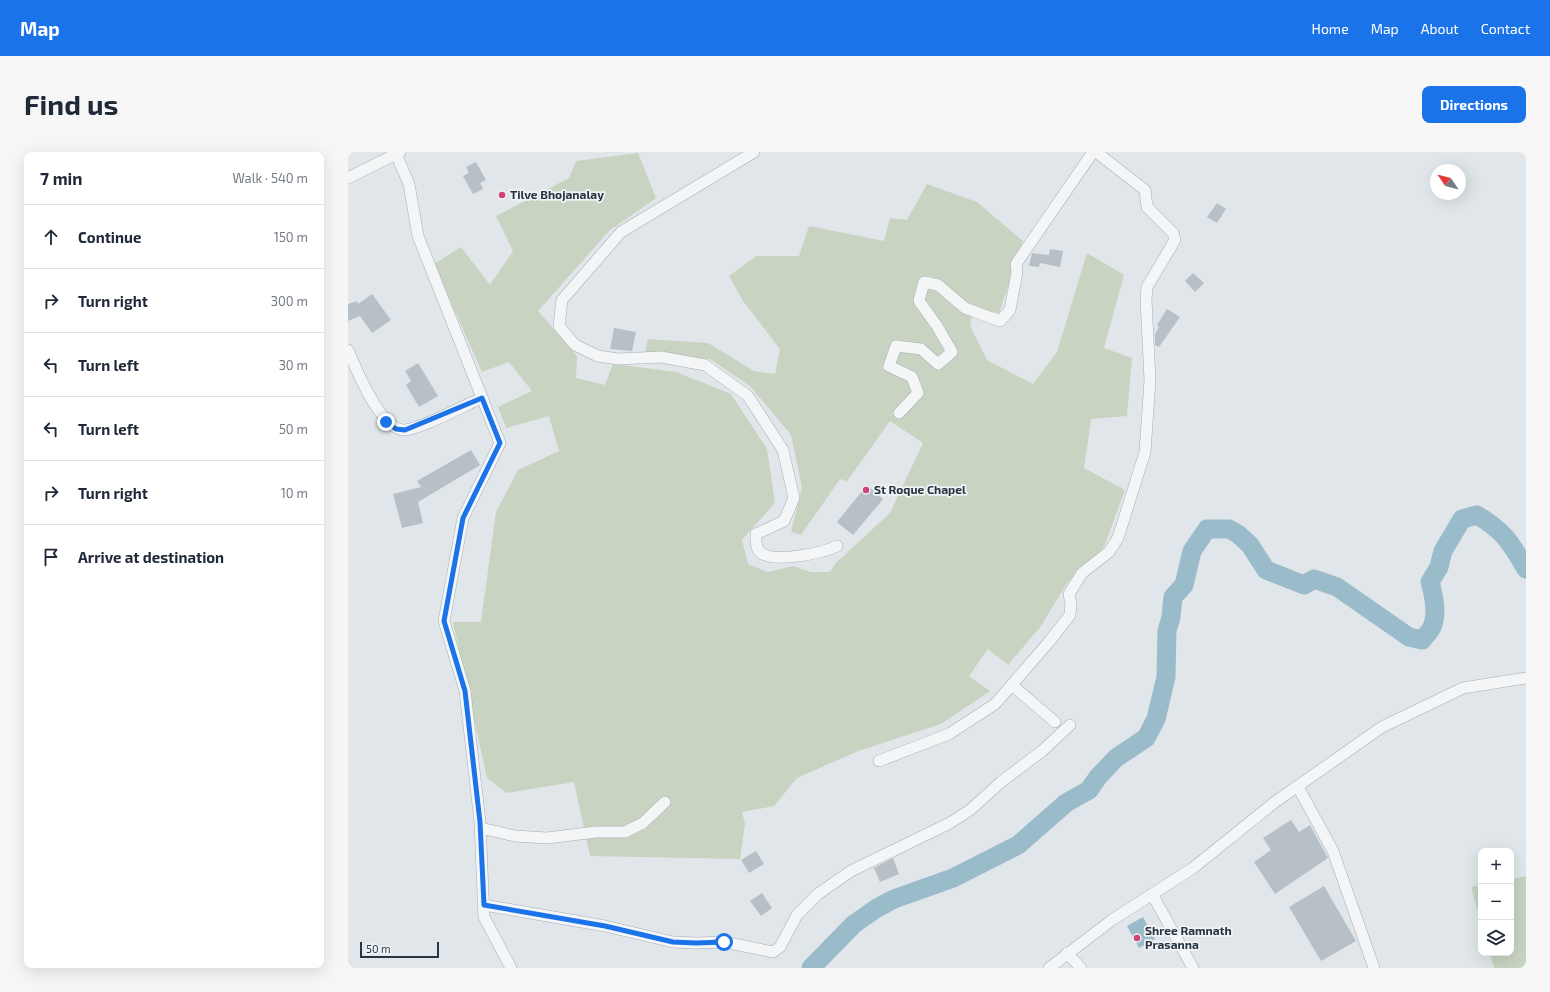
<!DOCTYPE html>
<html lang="en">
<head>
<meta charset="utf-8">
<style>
	body { margin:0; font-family:"Exo 2",sans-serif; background:#f6f6f7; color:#1f2937 }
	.controls { position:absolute; right:12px; bottom:12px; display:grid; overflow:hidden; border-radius:8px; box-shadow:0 4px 16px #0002 }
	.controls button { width:36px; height:36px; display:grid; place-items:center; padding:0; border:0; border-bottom:1px solid #e0e1e3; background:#fff; color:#1f2937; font:20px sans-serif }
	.compass { position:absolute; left:1082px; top:12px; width:36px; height:36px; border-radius:50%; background:#fff; box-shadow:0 4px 16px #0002; rotate:305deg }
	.scale { position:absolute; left:12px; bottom:10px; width:79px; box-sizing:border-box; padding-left:4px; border:2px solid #283641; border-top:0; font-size:11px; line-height:14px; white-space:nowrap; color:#283641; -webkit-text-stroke:3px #f0f4f7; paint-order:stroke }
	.stop { position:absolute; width:12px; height:12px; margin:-9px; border:3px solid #1a73e8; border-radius:50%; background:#fff }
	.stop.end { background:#1a73e8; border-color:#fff; box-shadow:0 1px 4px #0008 }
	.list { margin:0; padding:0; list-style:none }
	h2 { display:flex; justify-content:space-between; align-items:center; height:52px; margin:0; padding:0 16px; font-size:17px }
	h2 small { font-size:13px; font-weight:400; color:#747a83 }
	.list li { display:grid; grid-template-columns:26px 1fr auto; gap:12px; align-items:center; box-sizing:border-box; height:64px; padding:0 16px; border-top:1px solid #e0e1e3 }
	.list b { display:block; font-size:15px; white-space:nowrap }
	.list em { font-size:13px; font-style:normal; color:#747a83 }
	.icon { flex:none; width:22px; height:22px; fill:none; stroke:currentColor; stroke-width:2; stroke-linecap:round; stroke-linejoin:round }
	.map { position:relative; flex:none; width:1178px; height:816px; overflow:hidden; border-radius:8px }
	header { display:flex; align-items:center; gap:24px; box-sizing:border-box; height:56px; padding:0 20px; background:#1a73e8; color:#fff }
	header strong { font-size:19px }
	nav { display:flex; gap:22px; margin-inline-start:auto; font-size:14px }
	.intro { display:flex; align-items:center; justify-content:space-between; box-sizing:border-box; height:96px; padding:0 24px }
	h1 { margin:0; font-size:28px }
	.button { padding:10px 18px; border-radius:8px; background:#1a73e8; color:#fff; font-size:14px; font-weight:700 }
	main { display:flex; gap:24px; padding:0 24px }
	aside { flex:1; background:#fff; border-radius:8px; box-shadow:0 4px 16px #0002 }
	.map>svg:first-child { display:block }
	.green { fill:#c9d3c1 }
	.water { fill:#9abbca }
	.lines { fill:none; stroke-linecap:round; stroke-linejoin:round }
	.river { stroke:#9abbca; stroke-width:19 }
	.building { fill:#b7c0c6 }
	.minor-casing { stroke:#a5aeb3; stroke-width:12 }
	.minor { stroke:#f3f5f7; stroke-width:11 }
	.route { stroke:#1a73e8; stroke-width:5 }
	.poi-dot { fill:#d04375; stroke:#f0f4f7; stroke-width:1.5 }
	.labels { text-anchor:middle; stroke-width:3.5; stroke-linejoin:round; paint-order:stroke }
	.poi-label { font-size:12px; font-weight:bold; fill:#283641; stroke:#f0f4f7; text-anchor:start }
</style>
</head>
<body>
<header>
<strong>Map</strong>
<nav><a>Home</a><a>Map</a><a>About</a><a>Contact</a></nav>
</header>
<div class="intro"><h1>Find us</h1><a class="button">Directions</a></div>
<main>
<aside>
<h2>7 min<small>Walk · 540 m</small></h2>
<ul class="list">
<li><svg class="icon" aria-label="ahead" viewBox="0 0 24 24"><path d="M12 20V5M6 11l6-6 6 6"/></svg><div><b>Continue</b></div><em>150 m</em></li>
<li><svg class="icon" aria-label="right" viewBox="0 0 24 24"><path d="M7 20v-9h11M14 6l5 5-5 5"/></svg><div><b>Turn right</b></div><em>300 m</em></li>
<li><svg class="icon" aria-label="left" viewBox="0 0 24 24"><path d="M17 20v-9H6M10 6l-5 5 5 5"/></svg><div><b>Turn left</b></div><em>30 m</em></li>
<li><svg class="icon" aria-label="left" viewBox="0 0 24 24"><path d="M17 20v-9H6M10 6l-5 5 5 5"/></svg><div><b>Turn left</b></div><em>50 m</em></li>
<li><svg class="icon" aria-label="right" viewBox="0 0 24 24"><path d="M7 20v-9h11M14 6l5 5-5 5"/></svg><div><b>Turn right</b></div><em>10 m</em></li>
<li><svg class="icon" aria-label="arrive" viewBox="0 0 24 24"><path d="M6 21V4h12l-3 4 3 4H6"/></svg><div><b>Arrive at destination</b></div></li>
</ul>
</aside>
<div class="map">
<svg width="1178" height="816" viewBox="0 0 1178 816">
	<rect width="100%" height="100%" fill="#e0e6e9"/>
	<g class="green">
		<polygon points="290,1 308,46 261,79 190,159 229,204 228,226 257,233 265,212 328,220 383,242 419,297 427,351 394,388 400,412 420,420 445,414 463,420 482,420 487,412 542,361 575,291 542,269 499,329 492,327 453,383 443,380 454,335 443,283 402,234 362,207 297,201 300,187 360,191 406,219 427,222 432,197 395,149 381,124 408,104 451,104 461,74 536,89 542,66 559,68 579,32 629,50 675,89 651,161 625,157 622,174 639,208 685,232 709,200 739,101 776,123 756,196 784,206 779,264 743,267 736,316 777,338 756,395 719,431 693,474 660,513 640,497 621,524 642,539 593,572 510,599 449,626 426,654 394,660 397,672 392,707 242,704 226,630 158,641 139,626 105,470 133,470 148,360 170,318 211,299 201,264 158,276 150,255 184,239 161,210 134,220 86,112 113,95 142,133 165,99 148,64 221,26 228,9"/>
		<polygon points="1178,724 1178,816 1146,816 1142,801 1163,801 1163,727"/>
		<polygon points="1133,733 1133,770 1123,735"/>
	</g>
	<polygon class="water" points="795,765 807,787 791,796 779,774"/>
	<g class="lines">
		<path class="river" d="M463,816L506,772L529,756L546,747L605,726L670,693L718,651L741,638L750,625L768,606L798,586L808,567L818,525L819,479L823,465L825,445L836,433L844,399L859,377H881L890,382L902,393L918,418L956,433L966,427L989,435L1061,485L1074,488C1077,484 1082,480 1084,475C1090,462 1086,444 1082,430L1091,415L1095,399L1114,367L1129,363C1157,380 1162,390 1178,417"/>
	</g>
	<g class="building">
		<polygon points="128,10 138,28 132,31 135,37 125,42 115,24 121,21 118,15"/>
		<polygon points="869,51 878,57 869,71 859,65"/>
		<polygon points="702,97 715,99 712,115 692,111 691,115 681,114 684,101 701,103"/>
		<polygon points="845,121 856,131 847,140 837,129"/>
		<polygon points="24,142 43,168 24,181 12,164 0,169 0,152 9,149 10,152"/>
		<polygon points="819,157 832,165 811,195 807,193 807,182 811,175 809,173"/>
		<polygon points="266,176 288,180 284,199 262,197"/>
		<polygon points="70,211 90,244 71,255 58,233 63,229 57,219"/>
		<polygon points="123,298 132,313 70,350 75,371 54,376 45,342 73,335 69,329"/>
		<polygon points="519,333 535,347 505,383 489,370"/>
		<polygon points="943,668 951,680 962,673 980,706 927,742 906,710 923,698 915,686"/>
		<polygon points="408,699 416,712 401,721 393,708"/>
		<polygon points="545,706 551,722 532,730 526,716"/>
		<polygon points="976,734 1008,789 973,809 941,755"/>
		<polygon points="414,741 424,756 413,764 402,749"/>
	</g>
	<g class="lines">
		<g class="minor-casing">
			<g id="minor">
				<path d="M406,0L273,80L214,148L211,174L227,193L250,204L270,207L313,205L357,213L400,244L435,298L446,346L436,369L408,382C408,388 407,395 412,400C424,412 475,401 489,394"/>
				<polyline points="48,2 61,32 70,84 152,291 115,366 96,469 117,539 132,670 136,765 163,816"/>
				<polyline points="0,26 52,0"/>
				<path d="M0,198C8,217 33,279 57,278C72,277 117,253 134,246"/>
				<polyline points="551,261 570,241 564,225 541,214 548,194 573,197 590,212 604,200 589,174 571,149 576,130 590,133 617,156 652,169 662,158 669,120 668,112 745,0"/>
				<polyline points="664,533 707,570"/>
				<polyline points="531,609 601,582 647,552 700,491 722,463 723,452 721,442 734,421 761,400 770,386 797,300 802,228 798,147 799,135 827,88 825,81 799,55 797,38 748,0"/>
				<polyline points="950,635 985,699 1026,816"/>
				<polyline points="133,676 167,684 199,686 248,680 277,680 295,671 317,650"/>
				<polyline points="804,742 845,816"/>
				<polyline points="136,753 257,774 325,790 348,791 376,790 425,800 432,795 449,763 470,742 503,719 602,671 622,658 653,630 694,599 722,573"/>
				<polyline points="719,801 733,816"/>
				<polyline points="701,816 764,768 845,716 927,650 1034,575 1115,536 1178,526"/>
			</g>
		</g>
		<use href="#minor" class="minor"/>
	</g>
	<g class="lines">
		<polyline class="route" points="38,270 48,277 57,278 134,246 152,291 115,366 96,469 117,539 132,670 136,753 257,774 325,790 348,791 376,790"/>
	</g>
	<g class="poi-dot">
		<circle cx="154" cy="43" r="4"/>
		<circle cx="518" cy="338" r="4"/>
		<circle cx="789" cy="786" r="4"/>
	</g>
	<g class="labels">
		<g class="poi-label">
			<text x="162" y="47">Tilve Bhojanalay</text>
			<text x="526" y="342">St Roque Chapel</text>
			<text x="797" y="783">Shree Ramnath<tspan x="797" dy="14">Prasanna</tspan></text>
		</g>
	</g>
</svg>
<div class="controls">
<button>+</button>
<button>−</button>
<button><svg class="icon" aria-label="layers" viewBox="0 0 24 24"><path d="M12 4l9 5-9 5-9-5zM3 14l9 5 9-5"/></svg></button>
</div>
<svg class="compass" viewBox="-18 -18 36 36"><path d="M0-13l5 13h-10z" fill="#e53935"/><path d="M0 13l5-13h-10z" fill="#747a83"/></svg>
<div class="scale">50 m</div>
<div class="stop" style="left:376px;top:790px"></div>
<div class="stop end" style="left:38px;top:270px"></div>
</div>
</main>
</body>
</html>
